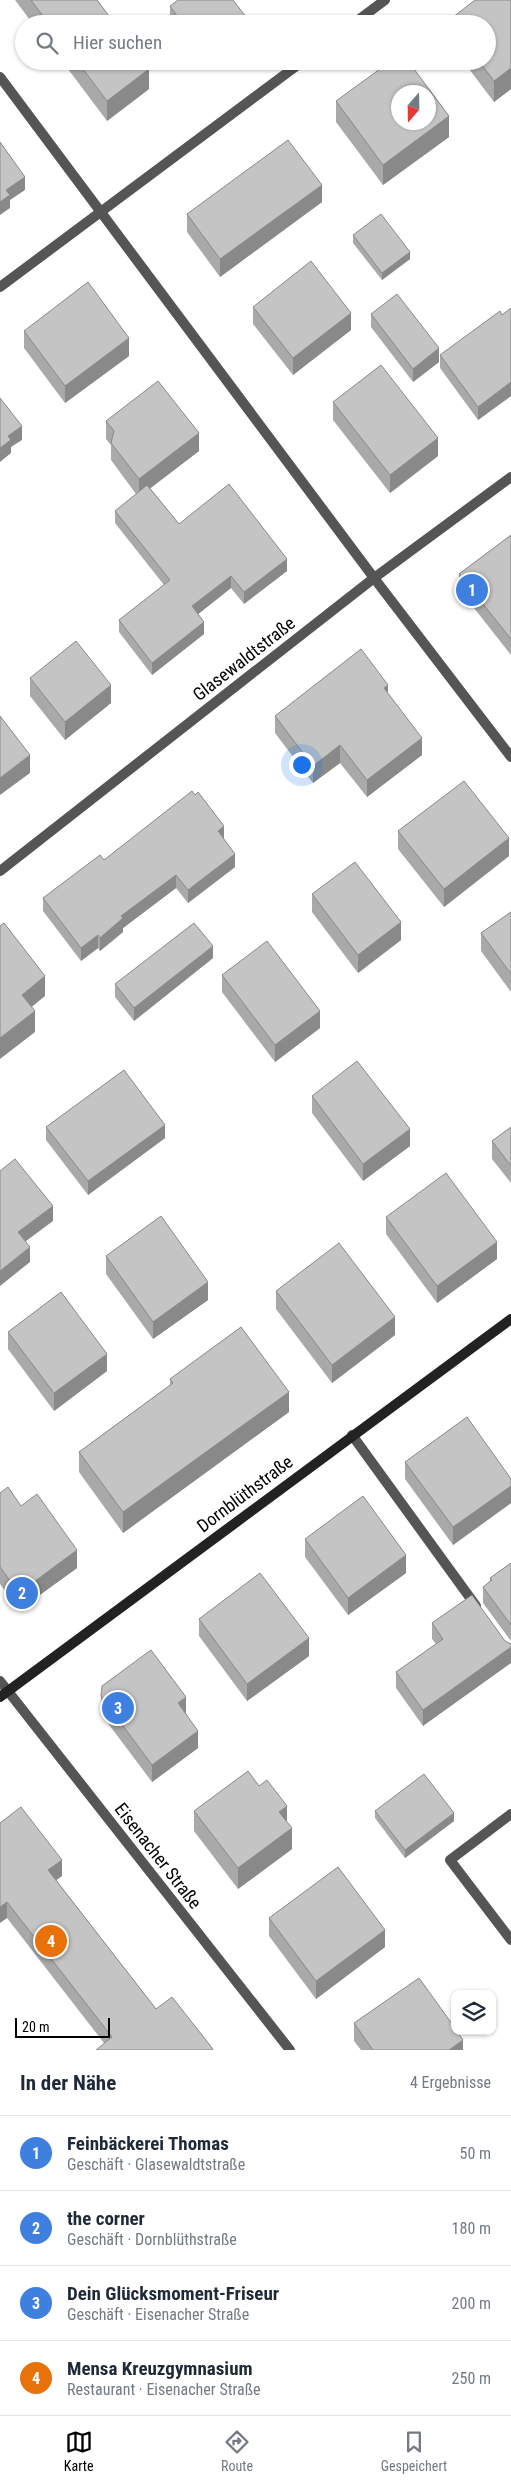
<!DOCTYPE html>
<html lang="de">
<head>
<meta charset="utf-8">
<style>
	body { margin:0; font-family:"Roboto Condensed",sans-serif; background:#f2f2f3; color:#1f2937 }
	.controls { position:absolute; right:15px; bottom:15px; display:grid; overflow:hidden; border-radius:10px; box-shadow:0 1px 4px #0004 }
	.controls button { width:45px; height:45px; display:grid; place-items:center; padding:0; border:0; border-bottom:1px solid #e0e1e3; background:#fff; color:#1f2937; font:25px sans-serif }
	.compass { position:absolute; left:391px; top:85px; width:45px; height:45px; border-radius:50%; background:#fff; box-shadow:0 1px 4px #0004; rotate:200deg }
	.scale { position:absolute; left:15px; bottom:12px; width:95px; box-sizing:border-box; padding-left:5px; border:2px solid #000; border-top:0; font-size:14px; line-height:18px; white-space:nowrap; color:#000; -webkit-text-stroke:4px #fff; paint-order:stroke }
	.you { position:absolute; left:301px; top:764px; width:18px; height:18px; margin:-12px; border:4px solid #fff; border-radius:50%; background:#1a73e8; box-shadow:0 0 0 8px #1a73e833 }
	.badge { display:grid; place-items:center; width:32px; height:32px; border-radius:50%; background:#000; color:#fff; font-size:16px; font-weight:700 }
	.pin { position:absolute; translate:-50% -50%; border:2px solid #fff; box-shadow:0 1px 5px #0006 }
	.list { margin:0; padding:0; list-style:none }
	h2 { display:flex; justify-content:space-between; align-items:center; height:65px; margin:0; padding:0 20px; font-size:21px }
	h2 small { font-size:16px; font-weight:400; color:#747a83 }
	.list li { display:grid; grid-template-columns:32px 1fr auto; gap:15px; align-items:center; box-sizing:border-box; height:75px; padding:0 20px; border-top:1px solid #e0e1e3 }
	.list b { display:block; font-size:19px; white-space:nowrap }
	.list p { margin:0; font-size:16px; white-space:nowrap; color:#747a83 }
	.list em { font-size:16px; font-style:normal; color:#747a83 }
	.icon { flex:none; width:28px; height:28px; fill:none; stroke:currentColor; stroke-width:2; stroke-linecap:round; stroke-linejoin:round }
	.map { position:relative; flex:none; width:511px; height:2050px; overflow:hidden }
	.search { position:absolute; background:#fff; box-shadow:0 1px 4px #0004; left:15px; right:15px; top:15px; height:55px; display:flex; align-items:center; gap:12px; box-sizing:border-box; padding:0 18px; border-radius:28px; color:#747a83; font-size:19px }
	.sheet { height:365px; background:#fff }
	nav { display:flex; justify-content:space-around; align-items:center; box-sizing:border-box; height:70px; border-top:1px solid #e0e1e3; background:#fff; font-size:14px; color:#747a83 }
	nav a { display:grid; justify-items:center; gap:2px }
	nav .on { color:#000 }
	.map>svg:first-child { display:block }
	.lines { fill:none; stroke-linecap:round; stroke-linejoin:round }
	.lane { stroke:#555; stroke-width:10 }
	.street { stroke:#555; stroke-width:10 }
	.secondary { stroke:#222; stroke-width:10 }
	.wall { fill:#a9a9a9 }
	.shaded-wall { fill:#898989 }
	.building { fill:#c4c4c4; stroke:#898989; fill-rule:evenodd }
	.labels { text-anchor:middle; stroke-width:4.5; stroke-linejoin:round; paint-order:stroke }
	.street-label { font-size:18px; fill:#000; stroke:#fff }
</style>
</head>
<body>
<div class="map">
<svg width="511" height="2050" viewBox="0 0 511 2050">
	<rect width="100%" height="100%" fill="#fff"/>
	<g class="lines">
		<g class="lane">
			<polyline points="352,1435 476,1606"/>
			<polyline points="511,1814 450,1860 511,1940"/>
		</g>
		<g class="street">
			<polyline points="353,24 385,0"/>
			<polyline points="0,77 374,578 511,757"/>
			<polyline points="0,287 303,61"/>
			<polyline points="0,871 374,578 511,477"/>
			<polyline points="0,1681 290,2050"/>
		</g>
		<polyline class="secondary" points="0,1697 511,1319"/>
	</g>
	<g class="wall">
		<polygon points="15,0 97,0 115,24 33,24"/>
		<polygon points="511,2 511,89 494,102 463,61 487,61 487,24 448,24 448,21"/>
		<polygon points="170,6 246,24 170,24"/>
		<polygon points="62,61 144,61 149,89 107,121"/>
		<polygon points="198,61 209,61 202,67"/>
		<polygon points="336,101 449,137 383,185 336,122"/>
		<polygon points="322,202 220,277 187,232 187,214"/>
		<polygon points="353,235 410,259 382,280 353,243"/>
		<polygon points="253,307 351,330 293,375 253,324"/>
		<polygon points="511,308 511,396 478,420 440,368 440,355 502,315"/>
		<polygon points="371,314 439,362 413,382 371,327"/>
		<polygon points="24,331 129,356 65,403 24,348"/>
		<polygon points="333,402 438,456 390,493 333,420"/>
		<polygon points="106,421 199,451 150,488 179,524 287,571 244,604 231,588 198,614 204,634 152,675 119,632 119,620 164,585 115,523 115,511 136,494 111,460 111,445 106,439"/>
		<polygon points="511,535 511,655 459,589 459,574"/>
		<polygon points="30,678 111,703 65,740 30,696"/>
		<polygon points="388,694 422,755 367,797 340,763 313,783 275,733 275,716"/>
		<polygon points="398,831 509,856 444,907 398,849"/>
		<polygon points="224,839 235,867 188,903 176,888 123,928 123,932 100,951 98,948 81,961 43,911 43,898 104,860"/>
		<polygon points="312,894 401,940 358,973 312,912"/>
		<polygon points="511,912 511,992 481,951 481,933"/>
		<polygon points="213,958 134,1021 115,997 115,984"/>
		<polygon points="222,975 320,1028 275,1062 222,992"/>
		<polygon points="312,1096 410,1146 363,1181 312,1113"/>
		<polygon points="46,1127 165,1138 88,1195 46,1140"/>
		<polygon points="511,1127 511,1183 492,1159 492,1141"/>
		<polygon points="386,1217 497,1259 437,1303 386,1234"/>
		<polygon points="106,1256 208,1300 153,1339 106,1274"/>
		<polygon points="276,1291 395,1335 332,1383 276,1309"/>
		<polygon points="8,1332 107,1371 54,1411 8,1349"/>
		<polygon points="170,1379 289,1412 123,1533 79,1472 79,1452 170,1385"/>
		<polygon points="405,1462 511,1479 511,1503 453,1545 405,1479"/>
		<polygon points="0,1493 21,1506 77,1568 19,1610 0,1584"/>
		<polygon points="305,1539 406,1573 348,1615 305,1557"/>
		<polygon points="511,1563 511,1641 483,1603 483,1587 490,1581 490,1578"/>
		<polygon points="472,1595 423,1726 396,1688 396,1672 436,1644 432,1639 432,1623"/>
		<polygon points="199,1619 309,1656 247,1701 199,1636"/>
		<polygon points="101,1696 186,1714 198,1748 152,1782 101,1714"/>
		<polygon points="194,1811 287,1822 292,1849 238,1889 194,1831"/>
		<polygon points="375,1811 454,1821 405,1858 375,1818"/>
		<polygon points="0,1823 62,1876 56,1880 156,2009 213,2050 104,2043 7,1918"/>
		<polygon points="269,1918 385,1947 316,1999 269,1936"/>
		<polygon points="354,2023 463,2050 361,2050 354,2041"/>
	</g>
	<g class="shaded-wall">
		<polygon points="246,17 246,24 236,24"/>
		<polygon points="202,61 209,61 202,67"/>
		<polygon points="511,68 511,89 494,102 494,81"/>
		<polygon points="149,69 149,89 107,121 107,101"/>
		<polygon points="449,116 449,137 383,185 383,165"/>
		<polygon points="25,177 25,190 10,200 10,208 0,215 0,202 6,190"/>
		<polygon points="322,185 322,202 220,277 220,259"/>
		<polygon points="410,252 410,259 382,280 382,273"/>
		<polygon points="351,313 351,330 293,375 293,358"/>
		<polygon points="129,338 129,356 65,403 65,386"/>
		<polygon points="439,348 439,362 413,382 413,369"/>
		<polygon points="511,382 511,396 478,420 478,407"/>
		<polygon points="22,426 22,440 11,447 11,453 0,462 0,448 8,436"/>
		<polygon points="199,433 199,451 139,497 139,479"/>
		<polygon points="438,438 438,456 390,493 390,475"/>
		<polygon points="287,559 287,571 244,604 244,592"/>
		<polygon points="231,576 231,588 192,619 192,606"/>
		<polygon points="204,622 204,634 152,675 152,663"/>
		<polygon points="111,685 111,703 65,740 65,722"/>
		<polygon points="388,685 388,702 384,688"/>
		<polygon points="422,738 422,755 367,797 367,780"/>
		<polygon points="340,745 340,763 313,783 313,766"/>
		<polygon points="30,755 30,773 0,795 0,778"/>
		<polygon points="224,826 224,839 218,831"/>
		<polygon points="509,838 509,856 444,907 444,889"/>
		<polygon points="235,854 235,867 188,903 188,890"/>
		<polygon points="176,875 176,888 123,928 123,932 100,951 100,938 121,916"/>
		<polygon points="401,922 401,940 358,973 358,955"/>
		<polygon points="98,935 98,948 81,961 81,948"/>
		<polygon points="213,946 213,958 134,1021 134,1008"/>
		<polygon points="45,976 45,996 22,1015 22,995"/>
		<polygon points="35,1011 35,1032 0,1059 0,1038"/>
		<polygon points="320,1011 320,1028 275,1062 275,1045"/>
		<polygon points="165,1125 165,1138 88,1195 88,1181"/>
		<polygon points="410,1129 410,1146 363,1181 363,1164"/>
		<polygon points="53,1206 53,1221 18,1247 18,1232"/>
		<polygon points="497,1242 497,1259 437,1303 437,1286"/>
		<polygon points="30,1247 30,1262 0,1286 0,1271"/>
		<polygon points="208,1282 208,1300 153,1339 153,1322"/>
		<polygon points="395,1317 395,1335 332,1383 332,1365"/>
		<polygon points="107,1354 107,1371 54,1411 54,1393"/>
		<polygon points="289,1392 289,1412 123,1533 123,1512"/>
		<polygon points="511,1486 511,1503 453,1545 453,1527"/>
		<polygon points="77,1550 77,1568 19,1610 19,1593"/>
		<polygon points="406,1555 406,1573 348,1615 348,1598"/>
		<polygon points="309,1638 309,1656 247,1701 247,1684"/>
		<polygon points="511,1647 511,1663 423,1726 423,1710"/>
		<polygon points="186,1697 186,1715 178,1703"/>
		<polygon points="198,1731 198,1748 152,1782 152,1765"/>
		<polygon points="287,1806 287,1827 279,1812"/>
		<polygon points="454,1813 454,1821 405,1858 405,1850"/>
		<polygon points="292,1828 292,1849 238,1889 238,1868"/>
		<polygon points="62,1860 62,1876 48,1886 48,1870"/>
		<polygon points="7,1902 7,1918 0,1923 0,1907"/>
		<polygon points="385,1930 385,1947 316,1999 316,1981"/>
		<polygon points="463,2040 463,2050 449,2050"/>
	</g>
	<g class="building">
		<polygon points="31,0 97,0 115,24 49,24"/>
		<polygon points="178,0 233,0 246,17 236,24 183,24 170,6"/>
		<polygon points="475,0 510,0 511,2 511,68 494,81 479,61 487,61 487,24 450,24 448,21"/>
		<polygon points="77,61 144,61 149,69 107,101"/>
		<path d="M391,61H408L449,116L383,165L336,101ZM398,92H428V122H398Z"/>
		<polygon points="288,140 322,185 220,259 187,214"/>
		<polygon points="0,142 25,177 6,190 10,195 0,202"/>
		<polygon points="381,214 410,252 382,273 353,235"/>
		<polygon points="311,261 351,313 293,358 253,307"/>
		<polygon points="88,282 129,338 65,386 24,331"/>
		<polygon points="397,294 439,348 413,369 371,314"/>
		<polygon points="511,308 511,382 478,407 440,355 500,311 502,315"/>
		<polygon points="381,365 438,438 390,475 333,402"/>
		<polygon points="158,381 199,433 139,479 111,443 114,431 106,421"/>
		<polygon points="0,398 22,426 8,436 11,440 0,448"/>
		<polygon points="229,484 287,559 244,592 231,576 192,606 204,622 152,663 119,620 170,580 115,511 147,485 179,524"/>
		<polygon points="511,535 511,639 459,574"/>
		<polygon points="76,641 111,685 65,722 30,678"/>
		<polygon points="361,649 388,685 384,688 422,738 367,780 340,745 313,766 275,716"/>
		<polygon points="0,716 30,755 0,778"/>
		<polygon points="464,781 509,838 444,889 398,831"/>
		<polygon points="192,791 195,795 198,792 224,826 218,831 235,854 188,890 176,875 121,916 123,918 100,938 98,935 81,948 43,898 100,855 104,860"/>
		<polygon points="355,862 401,922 358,955 312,894"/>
		<polygon points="511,912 511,974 481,933"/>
		<polygon points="4,923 45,976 22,995 35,1011 0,1038 0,926"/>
		<polygon points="194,923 213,946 134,1008 115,984"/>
		<polygon points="267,941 320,1011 275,1045 222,975"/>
		<polygon points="357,1061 410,1129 363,1164 312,1096"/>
		<polygon points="124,1070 165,1125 88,1181 46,1127"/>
		<polygon points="511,1127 511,1166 492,1141"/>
		<polygon points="15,1159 53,1206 18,1232 30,1247 0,1271 0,1171"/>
		<polygon points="446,1173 497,1242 437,1286 386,1217"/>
		<polygon points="161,1216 208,1282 153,1322 106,1256"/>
		<polygon points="339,1243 395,1317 332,1365 276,1291"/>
		<polygon points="61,1292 107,1354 54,1393 8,1332"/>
		<polygon points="241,1327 289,1392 123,1512 79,1452 173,1383 170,1379"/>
		<polygon points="467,1417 511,1479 511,1486 453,1527 405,1462"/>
		<polygon points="8,1487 21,1506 37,1494 77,1550 19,1593 0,1567 0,1493"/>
		<polygon points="363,1496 406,1555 348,1598 305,1539"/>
		<polygon points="511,1563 511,1625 483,1587 492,1580 490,1578"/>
		<polygon points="260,1573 309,1638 247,1684 199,1619"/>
		<polygon points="472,1595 505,1641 511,1644 511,1647 423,1710 396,1672 443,1639 432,1623"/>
		<polygon points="151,1650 186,1697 178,1703 198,1731 152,1765 101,1696 102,1686"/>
		<polygon points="248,1771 259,1786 267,1780 287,1806 279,1812 292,1828 238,1868 194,1811"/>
		<polygon points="424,1774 454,1813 405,1850 375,1811"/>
		<polygon points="21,1807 62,1860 48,1870 156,2009 172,1997 213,2049 211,2050 96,2050 112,2037 7,1902 0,1907 0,1823"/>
		<polygon points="338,1867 385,1930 316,1981 269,1918"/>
		<polygon points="419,1978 455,2028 455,2031 457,2031 463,2040 449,2050 373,2050 354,2023"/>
	</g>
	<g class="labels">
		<g class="street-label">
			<text transform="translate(244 659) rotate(-38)" y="6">Glasewaldtstraße</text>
			<text transform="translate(245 1494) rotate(-37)" y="6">Dornblüthstraße</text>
			<text transform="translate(158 1856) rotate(52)" y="6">Eisenacher Straße</text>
		</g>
	</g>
</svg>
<div class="controls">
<button><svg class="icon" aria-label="layers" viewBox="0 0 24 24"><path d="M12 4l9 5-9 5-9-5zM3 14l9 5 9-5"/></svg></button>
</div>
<svg class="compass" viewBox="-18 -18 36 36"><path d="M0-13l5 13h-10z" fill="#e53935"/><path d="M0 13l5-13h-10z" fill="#747a83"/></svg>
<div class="scale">20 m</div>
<div class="you"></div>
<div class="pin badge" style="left:472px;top:590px;background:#3f7fe0">1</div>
<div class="pin badge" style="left:22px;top:1593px;background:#3f7fe0">2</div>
<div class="pin badge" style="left:118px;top:1708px;background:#3f7fe0">3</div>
<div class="pin badge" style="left:51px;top:1941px;background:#e8710a">4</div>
<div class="search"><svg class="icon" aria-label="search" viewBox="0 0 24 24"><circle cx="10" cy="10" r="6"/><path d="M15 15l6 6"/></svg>Hier suchen</div>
</div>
<section class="sheet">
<h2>In der Nähe<small>4 Ergebnisse</small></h2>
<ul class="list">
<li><span class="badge" style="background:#3f7fe0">1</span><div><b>Feinbäckerei Thomas</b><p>Geschäft · Glasewaldtstraße</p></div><em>50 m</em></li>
<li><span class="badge" style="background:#3f7fe0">2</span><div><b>the corner</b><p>Geschäft · Dornblüthstraße</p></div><em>180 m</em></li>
<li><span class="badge" style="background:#3f7fe0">3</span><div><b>Dein Glücksmoment-Friseur</b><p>Geschäft · Eisenacher Straße</p></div><em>200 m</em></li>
<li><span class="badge" style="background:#e8710a">4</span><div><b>Mensa Kreuzgymnasium</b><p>Restaurant · Eisenacher Straße</p></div><em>250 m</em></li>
</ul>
</section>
<nav>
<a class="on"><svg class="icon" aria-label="map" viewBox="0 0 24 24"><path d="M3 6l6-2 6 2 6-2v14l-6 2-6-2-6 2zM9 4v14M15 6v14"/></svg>Karte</a>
<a><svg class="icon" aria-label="directions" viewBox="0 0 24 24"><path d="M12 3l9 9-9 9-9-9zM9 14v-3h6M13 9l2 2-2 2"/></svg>Route</a>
<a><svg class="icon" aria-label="saved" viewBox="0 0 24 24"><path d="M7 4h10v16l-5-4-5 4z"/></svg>Gespeichert</a>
</nav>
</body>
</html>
